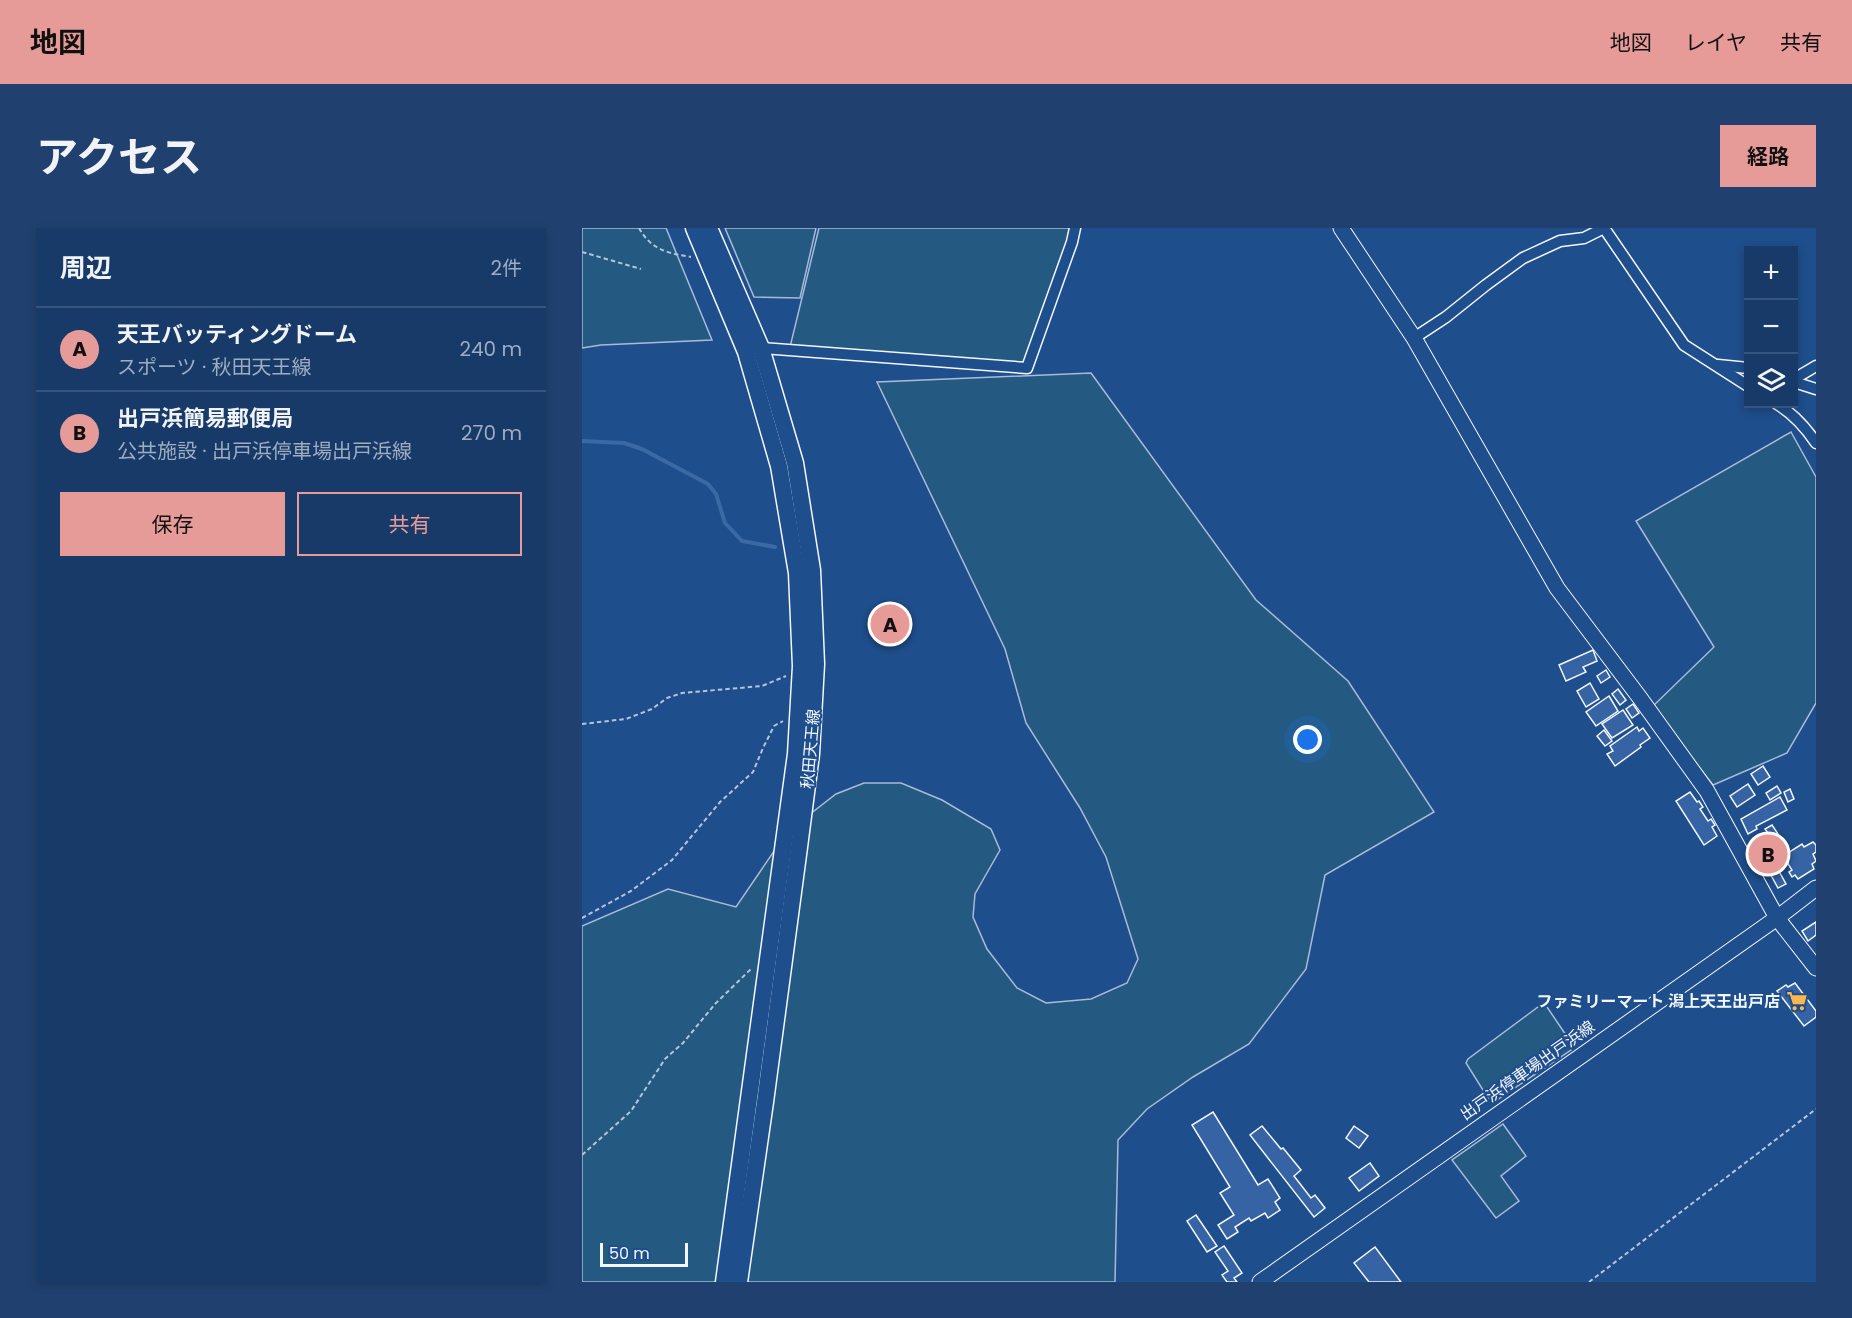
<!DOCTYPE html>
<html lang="ja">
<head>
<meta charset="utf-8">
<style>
	body { margin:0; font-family:Poppins,"Noto Sans JP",sans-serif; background:#20416f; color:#f1f3f6 }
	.controls { position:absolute; right:18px; top:18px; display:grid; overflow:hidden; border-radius:0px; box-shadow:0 3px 9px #0003 }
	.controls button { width:54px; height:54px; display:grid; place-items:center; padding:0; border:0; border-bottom:2px solid #36547d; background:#173a69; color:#f1f3f6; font:30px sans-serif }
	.scale { position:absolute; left:18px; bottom:15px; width:88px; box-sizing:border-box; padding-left:6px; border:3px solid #f2f6ff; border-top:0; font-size:16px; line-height:21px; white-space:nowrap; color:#f2f6ff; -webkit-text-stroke:4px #1f4e8c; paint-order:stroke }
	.you { position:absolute; left:726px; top:512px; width:21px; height:21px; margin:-15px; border:4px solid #fff; border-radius:50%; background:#1a73e8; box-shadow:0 0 0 9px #1a73e833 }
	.badge { display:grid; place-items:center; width:39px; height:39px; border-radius:50%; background:#e69b98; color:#111; font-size:20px; font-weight:700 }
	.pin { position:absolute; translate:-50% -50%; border:3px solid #fff; box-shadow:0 2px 6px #0006 }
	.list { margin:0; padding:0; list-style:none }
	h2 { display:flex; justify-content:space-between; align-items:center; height:78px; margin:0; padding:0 24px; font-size:26px }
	h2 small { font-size:20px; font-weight:400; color:#9eadc0 }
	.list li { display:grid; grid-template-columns:39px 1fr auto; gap:18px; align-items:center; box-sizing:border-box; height:84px; padding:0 24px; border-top:2px solid #36547d }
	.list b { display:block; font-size:22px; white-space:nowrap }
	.list p { margin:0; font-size:20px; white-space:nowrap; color:#9eadc0 }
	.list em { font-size:20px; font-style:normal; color:#9eadc0 }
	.actions { display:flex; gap:12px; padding:18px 24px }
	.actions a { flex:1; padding:14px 0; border:2px solid #e69b98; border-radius:0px; text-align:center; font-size:21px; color:#e69b98 }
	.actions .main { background:#e69b98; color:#111 }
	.icon { flex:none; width:33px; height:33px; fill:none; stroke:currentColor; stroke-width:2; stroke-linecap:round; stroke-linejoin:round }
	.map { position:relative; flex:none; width:1234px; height:1054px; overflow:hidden; border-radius:0px }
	header { display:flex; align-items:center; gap:36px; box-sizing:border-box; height:84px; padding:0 30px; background:#e69b98; color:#111 }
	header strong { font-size:28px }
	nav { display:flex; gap:33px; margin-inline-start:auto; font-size:21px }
	.intro { display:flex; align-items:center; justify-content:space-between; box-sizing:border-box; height:144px; padding:0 36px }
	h1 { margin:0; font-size:42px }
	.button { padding:15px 27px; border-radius:0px; background:#e69b98; color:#111; font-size:21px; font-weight:700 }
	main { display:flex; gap:36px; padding:0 36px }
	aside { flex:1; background:#173a69; border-radius:0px; box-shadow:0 3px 9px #0003 }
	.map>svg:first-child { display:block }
	.green { fill:#245a82; stroke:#a8bbd7; stroke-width:1.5 }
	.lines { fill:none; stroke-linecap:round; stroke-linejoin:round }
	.stream { stroke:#3b69a3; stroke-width:4 }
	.building { fill:#3563a3; stroke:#f2f6ff; stroke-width:1.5 }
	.street-casing { stroke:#f2f6ff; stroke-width:13 }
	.secondary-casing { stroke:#f2f6ff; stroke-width:17 }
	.primary-casing { stroke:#f2f6ff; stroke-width:19 }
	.path { stroke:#b3c4dc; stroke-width:2; stroke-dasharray:4.5 3; stroke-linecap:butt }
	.street { stroke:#1f4e8c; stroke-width:10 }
	.secondary { stroke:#1f4e8c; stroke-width:15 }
	.primary { stroke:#1f4e8c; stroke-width:16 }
	.labels { text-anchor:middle; stroke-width:4.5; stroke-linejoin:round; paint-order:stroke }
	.street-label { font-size:16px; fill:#f2f6ff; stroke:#1f4e8c }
	.poi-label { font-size:16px; font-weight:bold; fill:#f2f6ff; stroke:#1f4e8c; text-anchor:end }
</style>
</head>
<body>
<header>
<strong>地図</strong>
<nav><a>地図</a><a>レイヤ</a><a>共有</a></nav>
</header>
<div class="intro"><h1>アクセス</h1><a class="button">経路</a></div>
<main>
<aside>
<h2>周辺<small>2件</small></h2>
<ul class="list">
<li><span class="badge">A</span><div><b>天王バッティングドーム</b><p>スポーツ · 秋田天王線</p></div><em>240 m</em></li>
<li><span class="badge">B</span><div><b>出戸浜簡易郵便局</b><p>公共施設 · 出戸浜停車場出戸浜線</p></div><em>270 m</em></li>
</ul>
<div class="actions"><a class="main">保存</a><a>共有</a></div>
</aside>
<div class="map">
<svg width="1234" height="1054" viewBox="0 0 1234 1054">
	<rect width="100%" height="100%" fill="#1f4e8c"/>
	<g class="green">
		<polygon points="0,0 84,0 130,112 19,117 0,120"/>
		<polygon points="143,0 234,0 218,70 172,69"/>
		<polygon points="237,0 490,0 443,137 208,119"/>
		<polygon points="509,145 674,372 766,453 852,584 743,647 724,741 667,816 611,849 565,881 536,912 533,1054 0,1054 0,698 86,661 154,679 205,604 254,566 282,555 319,555 360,572 409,601 418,622 393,666 391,689 405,721 435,760 464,775 509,771 545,755 556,731 524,629 498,580 444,495 423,421 295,154"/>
		<polygon points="1209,204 1234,249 1234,475 1205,525 1131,557 1070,479 1132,419 1054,293"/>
		<polygon points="960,776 963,776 990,816 989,822 915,872 906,870 884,835 886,831"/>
		<polygon points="921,896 944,928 919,948 937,973 914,990 870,932"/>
	</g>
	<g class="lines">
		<polyline class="stream" points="0,213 42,215 60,221 126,256 134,266 143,295 160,313 193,319"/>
	</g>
	<g class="building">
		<polygon points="1011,422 1015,433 1001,439 1004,444 984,453 977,437"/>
		<polygon points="1024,442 1028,449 1019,455 1015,448"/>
		<polygon points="1008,455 1017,471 1004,479 995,463"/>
		<polygon points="1036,461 1044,472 1038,477 1030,466"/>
		<polygon points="1027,468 1036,483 1014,498 1004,484"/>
		<polygon points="1051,476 1057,485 1050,490 1044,481"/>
		<polygon points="1041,482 1051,497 1030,510 1020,496"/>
		<polygon points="1055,499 1057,503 1061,500 1068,510 1058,517 1059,519 1033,538 1025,526 1031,523 1028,518"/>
		<polygon points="1022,502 1030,513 1023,518 1015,508"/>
		<polygon points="1181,538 1188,549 1176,557 1169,546"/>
		<polygon points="1166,556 1173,567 1155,579 1148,568"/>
		<polygon points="1195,558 1199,565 1188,572 1184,565"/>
		<polygon points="1208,561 1212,571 1206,574 1202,564"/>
		<polygon points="1108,564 1115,574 1117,573 1121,579 1118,581 1126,593 1129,591 1133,597 1130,599 1135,608 1122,617 1094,573"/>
		<polygon points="1198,569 1205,582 1174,598 1175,601 1166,606 1159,591"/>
		<polygon points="1190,597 1200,612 1194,616 1183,601"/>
		<polygon points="1231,614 1234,617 1234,624 1231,626 1234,633 1230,636 1232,641 1216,651 1213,647 1210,649 1207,644 1210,642 1201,628 1220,616 1222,619"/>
		<polygon points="1189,616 1195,626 1182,634 1176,624"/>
		<polygon points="1193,636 1204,656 1196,660 1185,640"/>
		<polygon points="1234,694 1234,707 1226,713 1220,703"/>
		<polygon points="1213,755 1234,783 1234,789 1222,798 1195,763 1204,757 1206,759"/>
		<polygon points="631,884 676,957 686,951 698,970 693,974 698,982 686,990 683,985 669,993 667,990 653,999 656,1004 645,1011 636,997 652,987 638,965 648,959 610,897"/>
		<polygon points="680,898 699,921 701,920 719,942 712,948 729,970 733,967 743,980 732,989 668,907"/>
		<polygon points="772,898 786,908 777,920 764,910"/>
		<polygon points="788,935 797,948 777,963 767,950"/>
		<polygon points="614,987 635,1018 625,1024 605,993"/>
		<polygon points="642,1018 660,1045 652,1050 655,1054 645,1054 640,1047 646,1043 633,1024"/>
		<polygon points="793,1019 819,1054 787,1054 772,1035"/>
	</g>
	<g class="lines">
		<g class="street-casing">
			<g id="street">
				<polyline points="1022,0 1102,117 1166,158"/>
				<polyline points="832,110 864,89 904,57 941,30 978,13 1002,10 1022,0"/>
				<polyline points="179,120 445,140 490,14 493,0"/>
				<polyline points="1136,137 1166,140"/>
				<polyline points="1212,151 1234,138"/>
				<polyline points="1212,154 1234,161"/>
				<path d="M1195,176C1210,185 1224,200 1234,215"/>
			</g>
		</g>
		<g class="secondary-casing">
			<g id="secondary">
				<polyline points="759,0 832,110 975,360 1058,470 1125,563 1195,690 1234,740"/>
				<polyline points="678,1054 1195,690 1234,660"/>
			</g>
		</g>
		<g class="primary-casing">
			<g id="primary">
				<polyline points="112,0 164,124 197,238 215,345 219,438 214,526 142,1054"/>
				<polyline points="127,0 179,120 213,235 230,342 234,436 229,526 217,619 183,874 157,1054"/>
			</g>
		</g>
		<g class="path">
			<path d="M57,0C69,22 86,25 109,29"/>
			<polyline points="0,24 59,41"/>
			<polyline points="0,496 44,491 70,481 85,470 100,465 180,458 204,448"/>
			<polyline points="0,690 49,663 90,632 138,574 171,544 181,520 192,498 201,493"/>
			<polyline points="0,927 49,883 83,831 101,815 133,776 170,740"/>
			<polyline points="1007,1054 1234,881"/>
		</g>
		<use href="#street" class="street"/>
		<use href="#secondary" class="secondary"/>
		<use href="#primary" class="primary"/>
	</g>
	<defs>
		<g id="supermarket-bare" transform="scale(1.62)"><path d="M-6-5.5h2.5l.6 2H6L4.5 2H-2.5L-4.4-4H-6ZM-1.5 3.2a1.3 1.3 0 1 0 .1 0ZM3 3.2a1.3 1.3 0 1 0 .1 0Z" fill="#ffb74d" stroke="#1f4e8c" stroke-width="2.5" paint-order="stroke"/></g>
	</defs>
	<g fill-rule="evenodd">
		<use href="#supermarket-bare" x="1215" y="773"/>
	</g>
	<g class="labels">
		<g class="street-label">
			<text transform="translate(228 521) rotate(-85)" y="6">秋田天王線</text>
			<text transform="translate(945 842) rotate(-35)" y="6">出戸浜停車場出戸浜線</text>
		</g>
		<g class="poi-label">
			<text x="1198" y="779">ファミリーマート 潟上天王出戸店</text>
		</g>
	</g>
</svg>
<div class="controls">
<button>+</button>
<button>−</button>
<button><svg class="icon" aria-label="layers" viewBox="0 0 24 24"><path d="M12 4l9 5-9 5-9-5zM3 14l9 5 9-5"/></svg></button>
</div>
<div class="scale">50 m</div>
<div class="you"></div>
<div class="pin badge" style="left:308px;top:396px">A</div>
<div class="pin badge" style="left:1186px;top:626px">B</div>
</div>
</main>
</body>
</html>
